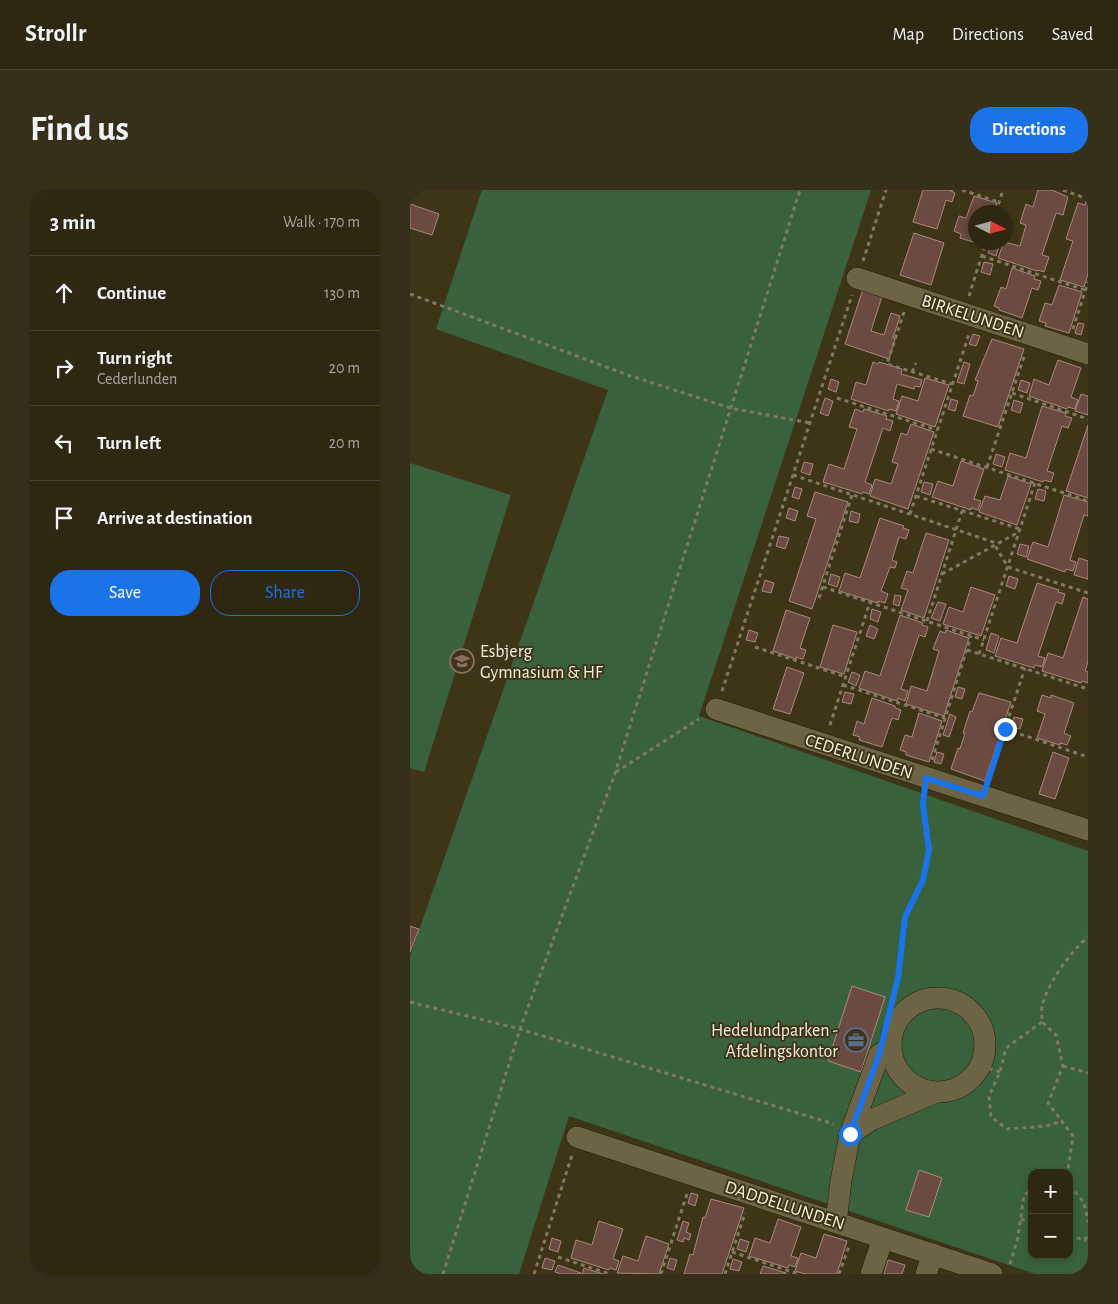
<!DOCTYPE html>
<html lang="en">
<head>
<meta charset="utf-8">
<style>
	body { margin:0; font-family:"Alegreya Sans",sans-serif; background:#36301b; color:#f1f3f6 }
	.controls { position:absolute; right:15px; bottom:15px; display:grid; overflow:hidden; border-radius:10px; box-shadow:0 2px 8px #0003 }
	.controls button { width:45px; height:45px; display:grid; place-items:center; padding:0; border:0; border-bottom:1px solid #494432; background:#2e2812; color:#f1f3f6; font:25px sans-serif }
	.compass { position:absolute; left:558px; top:15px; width:45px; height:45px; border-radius:50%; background:#2e2812; box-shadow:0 2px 8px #0003; rotate:96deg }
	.stop { position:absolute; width:15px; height:15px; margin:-11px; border:4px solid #1a73e8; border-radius:50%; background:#fff }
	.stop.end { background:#1a73e8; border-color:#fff; box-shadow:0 1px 5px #0008 }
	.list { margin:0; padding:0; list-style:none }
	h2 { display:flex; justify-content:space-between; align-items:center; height:65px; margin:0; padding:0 20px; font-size:21px }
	h2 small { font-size:16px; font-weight:400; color:#a7a69f }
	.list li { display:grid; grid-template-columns:32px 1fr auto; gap:15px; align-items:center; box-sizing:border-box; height:75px; padding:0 20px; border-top:1px solid #494432 }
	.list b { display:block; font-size:19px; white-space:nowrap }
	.list p { margin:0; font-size:16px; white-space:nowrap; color:#a7a69f }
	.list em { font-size:16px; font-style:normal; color:#a7a69f }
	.actions { display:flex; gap:10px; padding:15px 20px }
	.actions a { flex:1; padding:11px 0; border:1px solid #1a73e8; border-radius:20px; text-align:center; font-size:18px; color:#1a73e8 }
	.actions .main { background:#1a73e8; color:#fff }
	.icon { flex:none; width:28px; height:28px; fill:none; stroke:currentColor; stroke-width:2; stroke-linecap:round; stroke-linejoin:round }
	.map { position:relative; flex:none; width:678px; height:1084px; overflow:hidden; border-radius:20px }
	header { display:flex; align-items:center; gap:30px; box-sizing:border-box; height:70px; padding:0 25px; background:#2e2812; border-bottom:1px solid #494432 }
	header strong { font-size:24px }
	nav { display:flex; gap:28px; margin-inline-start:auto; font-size:18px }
	.intro { display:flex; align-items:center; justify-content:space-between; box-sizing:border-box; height:120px; padding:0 30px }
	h1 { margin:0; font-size:35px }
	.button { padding:12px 22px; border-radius:20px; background:#1a73e8; color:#fff; font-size:18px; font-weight:700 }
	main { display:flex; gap:30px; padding:0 30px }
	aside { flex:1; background:#2e2812; border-radius:20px; box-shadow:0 2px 8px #0003 }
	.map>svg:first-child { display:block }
	.green { fill:#39623c; fill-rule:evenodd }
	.building { fill:#6b4b41; stroke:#ab887c }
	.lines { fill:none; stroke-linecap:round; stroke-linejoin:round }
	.minor-casing { stroke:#251c00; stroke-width:22 }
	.path { stroke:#817961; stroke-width:3; stroke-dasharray:4 4; stroke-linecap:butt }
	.minor { stroke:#6d6345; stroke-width:21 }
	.route { stroke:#1a73e8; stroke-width:6 }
	.labels { text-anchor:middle; stroke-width:4; stroke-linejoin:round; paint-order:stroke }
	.street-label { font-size:18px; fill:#f5f0df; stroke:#3e3518 }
	.poi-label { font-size:18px; fill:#f5f0df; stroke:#3e3518; text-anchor:start }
</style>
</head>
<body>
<header>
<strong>Strollr</strong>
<nav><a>Map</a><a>Directions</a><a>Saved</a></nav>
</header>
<div class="intro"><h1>Find us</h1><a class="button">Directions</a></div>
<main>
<aside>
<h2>3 min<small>Walk · 170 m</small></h2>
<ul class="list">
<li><svg class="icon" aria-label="ahead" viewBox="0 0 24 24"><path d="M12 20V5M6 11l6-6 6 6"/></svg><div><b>Continue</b></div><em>130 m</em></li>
<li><svg class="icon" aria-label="right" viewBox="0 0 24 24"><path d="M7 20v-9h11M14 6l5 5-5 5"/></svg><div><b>Turn right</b><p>Cederlunden</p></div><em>20 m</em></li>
<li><svg class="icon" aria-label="left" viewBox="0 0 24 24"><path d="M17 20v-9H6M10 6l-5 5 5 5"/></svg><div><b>Turn left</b></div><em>20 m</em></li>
<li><svg class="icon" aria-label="arrive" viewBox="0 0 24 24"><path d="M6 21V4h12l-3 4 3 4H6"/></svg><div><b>Arrive at destination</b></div></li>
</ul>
<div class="actions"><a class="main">Save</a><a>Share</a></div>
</aside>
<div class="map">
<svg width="678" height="1084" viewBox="0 0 678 1084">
	<rect width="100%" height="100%" fill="#3e3518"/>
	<g class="green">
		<path d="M72,0H461L289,526L678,661V1084H625L159,926L109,1084H0V766L198,200L26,139ZM622,983H659V1065H622Z"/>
		<polygon points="0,273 101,305 14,582 0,578"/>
	</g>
	<g class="building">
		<polygon points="513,0 539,0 545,3 542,12 536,10 527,39 503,32"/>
		<polygon points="628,0 642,0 658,7 653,25 646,23 632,65 639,67 634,82 628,80 627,81 588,68 594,52 610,56 616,35 610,33 616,14 623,17"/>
		<polygon points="564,6 587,13 584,22 566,22 566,52 574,52 573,55 550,48 551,44 544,41 549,26 556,28"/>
		<polygon points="676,11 678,12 678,84 674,97 650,90 663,51 656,49 668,13 675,15"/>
		<polygon points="0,14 29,24 22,45 0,38"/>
		<polygon points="504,43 534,53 521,95 490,85"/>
		<polygon points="581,53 589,56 586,66 578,63"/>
		<polygon points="574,72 583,74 580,85 571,82"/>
		<polygon points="602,78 625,86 624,89 631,91 628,100 622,98 612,128 589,120 589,118 584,116 591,97 596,99"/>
		<polygon points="649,95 672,102 659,143 635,136 636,133 629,131 635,113 642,115"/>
		<polygon points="453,99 472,106 461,141 474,145 481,123 490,126 483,148 485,149 479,169 435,154"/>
		<polygon points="668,133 674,134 671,145 665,143"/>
		<polygon points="563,144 570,146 566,156 559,154"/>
		<polygon points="582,149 614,159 588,237 553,226 560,205 563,206 568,191 565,190"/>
		<polygon points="648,170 671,178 661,207 668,210 665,219 658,217 657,219 619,206 624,189 639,195"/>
		<polygon points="463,172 468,174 469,172 492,179 491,184 512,190 510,197 505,196 504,199 487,194 483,209 489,211 486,221 479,219 479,221 441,209 446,192 456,195"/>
		<polygon points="554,172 560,174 554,194 547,192"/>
		<polygon points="515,188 539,195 525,237 486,224 492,206 508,211"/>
		<polygon points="421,189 429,192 426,202 418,199"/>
		<polygon points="611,190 620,193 617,203 608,200"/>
		<polygon points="671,204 678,206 678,225 665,221"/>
		<polygon points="415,208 423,211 418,226 410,223"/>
		<polygon points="541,209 548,211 545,221 538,219"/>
		<polygon points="604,210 613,213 610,223 601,220"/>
		<polygon points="632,216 656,223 655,226 662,228 658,238 652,236 637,281 644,283 641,292 634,290 633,292 595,280 600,263 616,268"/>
		<polygon points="445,219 453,222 454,219 477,226 476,229 483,231 480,241 473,238 455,292 462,295 459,304 453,302 452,304 413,292 419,274 434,279 447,239 439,237"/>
		<polygon points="501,234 524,242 498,319 460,306 465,289 481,294 488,274 482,272 491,243 497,245"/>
		<polygon points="678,235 678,308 656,301"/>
		<polygon points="586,264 595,267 592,277 583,274"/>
		<polygon points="551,271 574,279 564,309 571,311 568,320 561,318 561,320 522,307 528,291 543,296"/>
		<polygon points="394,272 403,274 400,285 391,282"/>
		<polygon points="598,286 621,294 607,335 569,322 575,306 590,310"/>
		<polygon points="514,292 523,294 520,305 511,302"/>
		<polygon points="385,297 392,299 389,309 382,307"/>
		<polygon points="628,299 636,301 634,311 625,309"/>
		<polygon points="405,302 438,312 402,419 379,411 406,329 397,326"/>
		<polygon points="654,305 678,312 678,326 674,325 660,370 666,372 663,381 656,379 655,382 617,369 623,352 638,357"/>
		<polygon points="379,318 388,321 385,331 376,328"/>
		<polygon points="441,321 450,324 448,333 439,331"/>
		<polygon points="470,328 494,336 493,338 499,340 496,349 489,347 482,370 487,372 485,378 480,377 471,401 478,404 475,413 468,411 468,413 429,401 435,383 450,388"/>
		<polygon points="516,343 539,350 514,428 491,420 498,400 491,398 497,381 503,383"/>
		<polygon points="369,346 379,348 375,359 366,356"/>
		<polygon points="610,354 619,356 616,367 607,364"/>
		<polygon points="669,368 678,371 678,389 664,385"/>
		<polygon points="421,384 430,387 427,397 418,394"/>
		<polygon points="599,386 608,389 605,399 596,396"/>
		<polygon points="355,390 364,393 361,403 352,401"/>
		<polygon points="627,393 649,400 648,402 655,404 652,414 646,412 628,466 635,468 632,477 625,475 624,478 585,466 591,448 607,453"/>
		<polygon points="561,397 585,405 571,446 533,434 539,417 553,422"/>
		<polygon points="485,405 491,406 489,416 483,414"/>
		<polygon points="673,407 678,409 678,472 675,481 678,482 678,493 672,491 671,493 632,481 638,463 653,468"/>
		<polygon points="528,412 536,414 530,431 521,428"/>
		<polygon points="462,419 471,422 468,432 460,429"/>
		<polygon points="376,420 400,428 390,458 396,460 393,469 386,467 386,469 363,461"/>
		<polygon points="490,425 513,433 512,435 518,437 515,447 509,445 491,499 498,501 495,511 488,508 487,511 449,498 455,481 470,486"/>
		<polygon points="423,435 447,442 434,484 410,477"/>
		<polygon points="460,435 468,439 464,449 456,446"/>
		<polygon points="339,440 348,443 345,452 336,450"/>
		<polygon points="536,440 559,448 534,526 496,514 501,496 517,501 529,461 523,459 530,441 535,443"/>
		<polygon points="581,443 589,446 584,463 576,460"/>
		<polygon points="377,477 394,483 380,524 363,519"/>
		<polygon points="442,482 450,485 446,496 438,492"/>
		<polygon points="548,497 555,499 552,509 545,507"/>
		<polygon points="435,502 444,504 441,514 432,512"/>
		<polygon points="569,503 601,512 575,591 541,579 548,558 550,559 555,543 553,543 560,521 562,522"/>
		<polygon points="632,505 641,508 641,505 664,513 654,543 661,546 657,555 650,553 650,555 627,548 635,524 627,521"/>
		<polygon points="462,508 485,516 485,518 491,520 488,530 482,528 472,557 449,550 450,547 443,545 447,531 454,534"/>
		<polygon points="509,523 532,531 519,572 496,565 496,562 490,560 495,545 502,547"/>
		<polygon points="540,524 546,527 539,547 533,545"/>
		<polygon points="604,527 613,529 610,539 601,537"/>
		<polygon points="527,562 534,564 531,574 524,572"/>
		<polygon points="643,562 659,568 645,609 629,604"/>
		<polygon points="0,736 9,739 0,762"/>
		<polygon points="442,796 475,807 451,882 418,871"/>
		<polygon points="509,980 532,988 519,1027 496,1020"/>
		<polygon points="281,1003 288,1005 285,1016 278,1013"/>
		<polygon points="301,1009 334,1018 312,1084 274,1084 280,1064 283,1065 293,1027 295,1028"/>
		<polygon points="368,1029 391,1037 381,1066 388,1068 385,1077 379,1075 378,1078 339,1066 345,1048 360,1053"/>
		<polygon points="189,1031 213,1039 203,1069 209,1071 206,1080 200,1078 199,1080 161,1068 166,1050 182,1055"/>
		<polygon points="273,1031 279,1033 276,1042 281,1044 279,1050 274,1048 273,1052 267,1050"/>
		<polygon points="414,1044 437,1051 427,1084 395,1084 385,1081 391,1063 406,1068"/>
		<polygon points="236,1046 259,1054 249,1084 207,1083 213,1066 228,1071"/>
		<polygon points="142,1048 151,1051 148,1062 139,1059"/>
		<polygon points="330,1049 339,1052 336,1062 327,1059"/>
		<polygon points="135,1068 145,1071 142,1080 132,1078"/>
		<polygon points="260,1068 267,1070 264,1080 257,1078"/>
		<polygon points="323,1069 332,1072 329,1081 320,1079"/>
		<polygon points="478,1070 495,1075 492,1084 474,1084"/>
		<polygon points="148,1075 171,1083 171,1084 151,1084 145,1082"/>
		<polygon points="353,1076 376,1083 376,1084 350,1084"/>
		<polygon points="174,1078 193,1084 172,1084"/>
	</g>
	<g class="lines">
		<g class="minor-casing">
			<g id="minor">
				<polyline points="447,88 678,164"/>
				<polyline points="306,519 678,640"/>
				<circle cx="528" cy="855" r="47"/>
				<polyline points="440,944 461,930 524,903"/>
				<polyline points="167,947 582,1084"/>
				<polyline points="426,1032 431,991 440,944 469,865 480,857"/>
				<polyline points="461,1084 473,1048"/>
				<polyline points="516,1084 523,1064"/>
			</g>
		</g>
		<g class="path">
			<polyline points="552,0 589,12"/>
			<polyline points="653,0 678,9"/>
			<polyline points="542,1 542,0"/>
			<polyline points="586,22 593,0"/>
			<polyline points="572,66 675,100"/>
			<polyline points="453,71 476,0"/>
			<polyline points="0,104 218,185 320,218 400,233"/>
			<polyline points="559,106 576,52"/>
			<polyline points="494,122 477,174 542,194"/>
			<polyline points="663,139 678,92"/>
			<polyline points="502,182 506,173"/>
			<polyline points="602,203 678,229"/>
			<polyline points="427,208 527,240"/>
			<polyline points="521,259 678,311"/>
			<polyline points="577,277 615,164"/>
			<polyline points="383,285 583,352 598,377 678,403"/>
			<polyline points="506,306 610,339"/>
			<polyline points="500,324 559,144"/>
			<polyline points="532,384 609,342"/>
			<polyline points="413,397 574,450"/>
			<polyline points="409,408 442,305"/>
			<polyline points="517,431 552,321"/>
			<polyline points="345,457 436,487"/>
			<polyline points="557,460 678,499"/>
			<polyline points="569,464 625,293"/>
			<polyline points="433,495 535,528"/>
			<polyline points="312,501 442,105"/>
			<polyline points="420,535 460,412"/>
			<polyline points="595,539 678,567"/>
			<polyline points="522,570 561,446"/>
			<polyline points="206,582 289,529"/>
			<polyline points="579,587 615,478"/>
			<polyline points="0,812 110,839 424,934"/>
			<polyline points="632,832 596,858 590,882 579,906 581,927 597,939 636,936 652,931"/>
			<polyline points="475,840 488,789 495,727 513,690 519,660 513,615 514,606"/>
			<polyline points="571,876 590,882"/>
			<polyline points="653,876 678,883"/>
			<path d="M652,983L658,979L663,946L638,913L653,876L646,845L632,832C632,827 631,820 632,816C638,793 660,762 678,747"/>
			<path d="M659,996C673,1010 675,1012 678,1032"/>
			<polyline points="611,1029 622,1033"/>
			<polyline points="659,1046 675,1050 678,1043"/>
			<polyline points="322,1062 388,1084"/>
			<polyline points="148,1067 200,1084"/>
			<polyline points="600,1074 608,1047 614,1005 622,1000"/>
			<polyline points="33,1084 110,839 205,583 390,0"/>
			<polyline points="124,1084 162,965"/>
			<polyline points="251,1084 277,1004"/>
			<polyline points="315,1084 335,1023"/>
			<polyline points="429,1084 439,1056"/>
		</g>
		<use href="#minor" class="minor"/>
	</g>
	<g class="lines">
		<polyline class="route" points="440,944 469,865 488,788 495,727 513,690 519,660 513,615 516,588 573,606 595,539"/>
	</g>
	<defs>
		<g id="school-ring" transform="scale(1.25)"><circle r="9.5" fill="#3e3518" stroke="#8d6e63" stroke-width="1.5"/><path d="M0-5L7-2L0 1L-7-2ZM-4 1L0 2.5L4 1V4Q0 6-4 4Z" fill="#8d6e63"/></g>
		<g id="office-ring" transform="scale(1.25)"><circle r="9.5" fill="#3e3518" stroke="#5c6f8a" stroke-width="1.5"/><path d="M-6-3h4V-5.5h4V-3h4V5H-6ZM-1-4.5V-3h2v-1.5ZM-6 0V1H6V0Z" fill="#5c6f8a"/></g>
	</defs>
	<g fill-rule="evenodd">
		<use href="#school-ring" x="52" y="471"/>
		<use href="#office-ring" x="446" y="850"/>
	</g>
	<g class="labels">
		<g class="street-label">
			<text transform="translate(563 126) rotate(18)" y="6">BIRKELUNDEN</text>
			<text transform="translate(449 566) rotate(18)" y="6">CEDERLUNDEN</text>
			<text transform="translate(375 1015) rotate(18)" y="6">DADDELLUNDEN</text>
		</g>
		<g class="poi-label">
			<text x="70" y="467">Esbjerg<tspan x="70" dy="21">Gymnasium &amp; HF</tspan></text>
			<text x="428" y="846" text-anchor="end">Hedelundparken -<tspan x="428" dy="21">Afdelingskontor</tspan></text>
		</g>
	</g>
</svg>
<div class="controls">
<button>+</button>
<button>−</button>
</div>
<svg class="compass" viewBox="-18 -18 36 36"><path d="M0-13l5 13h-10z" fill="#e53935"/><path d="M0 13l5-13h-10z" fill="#a7a69f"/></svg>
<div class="stop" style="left:440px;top:944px"></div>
<div class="stop end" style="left:595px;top:539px"></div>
</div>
</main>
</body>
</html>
